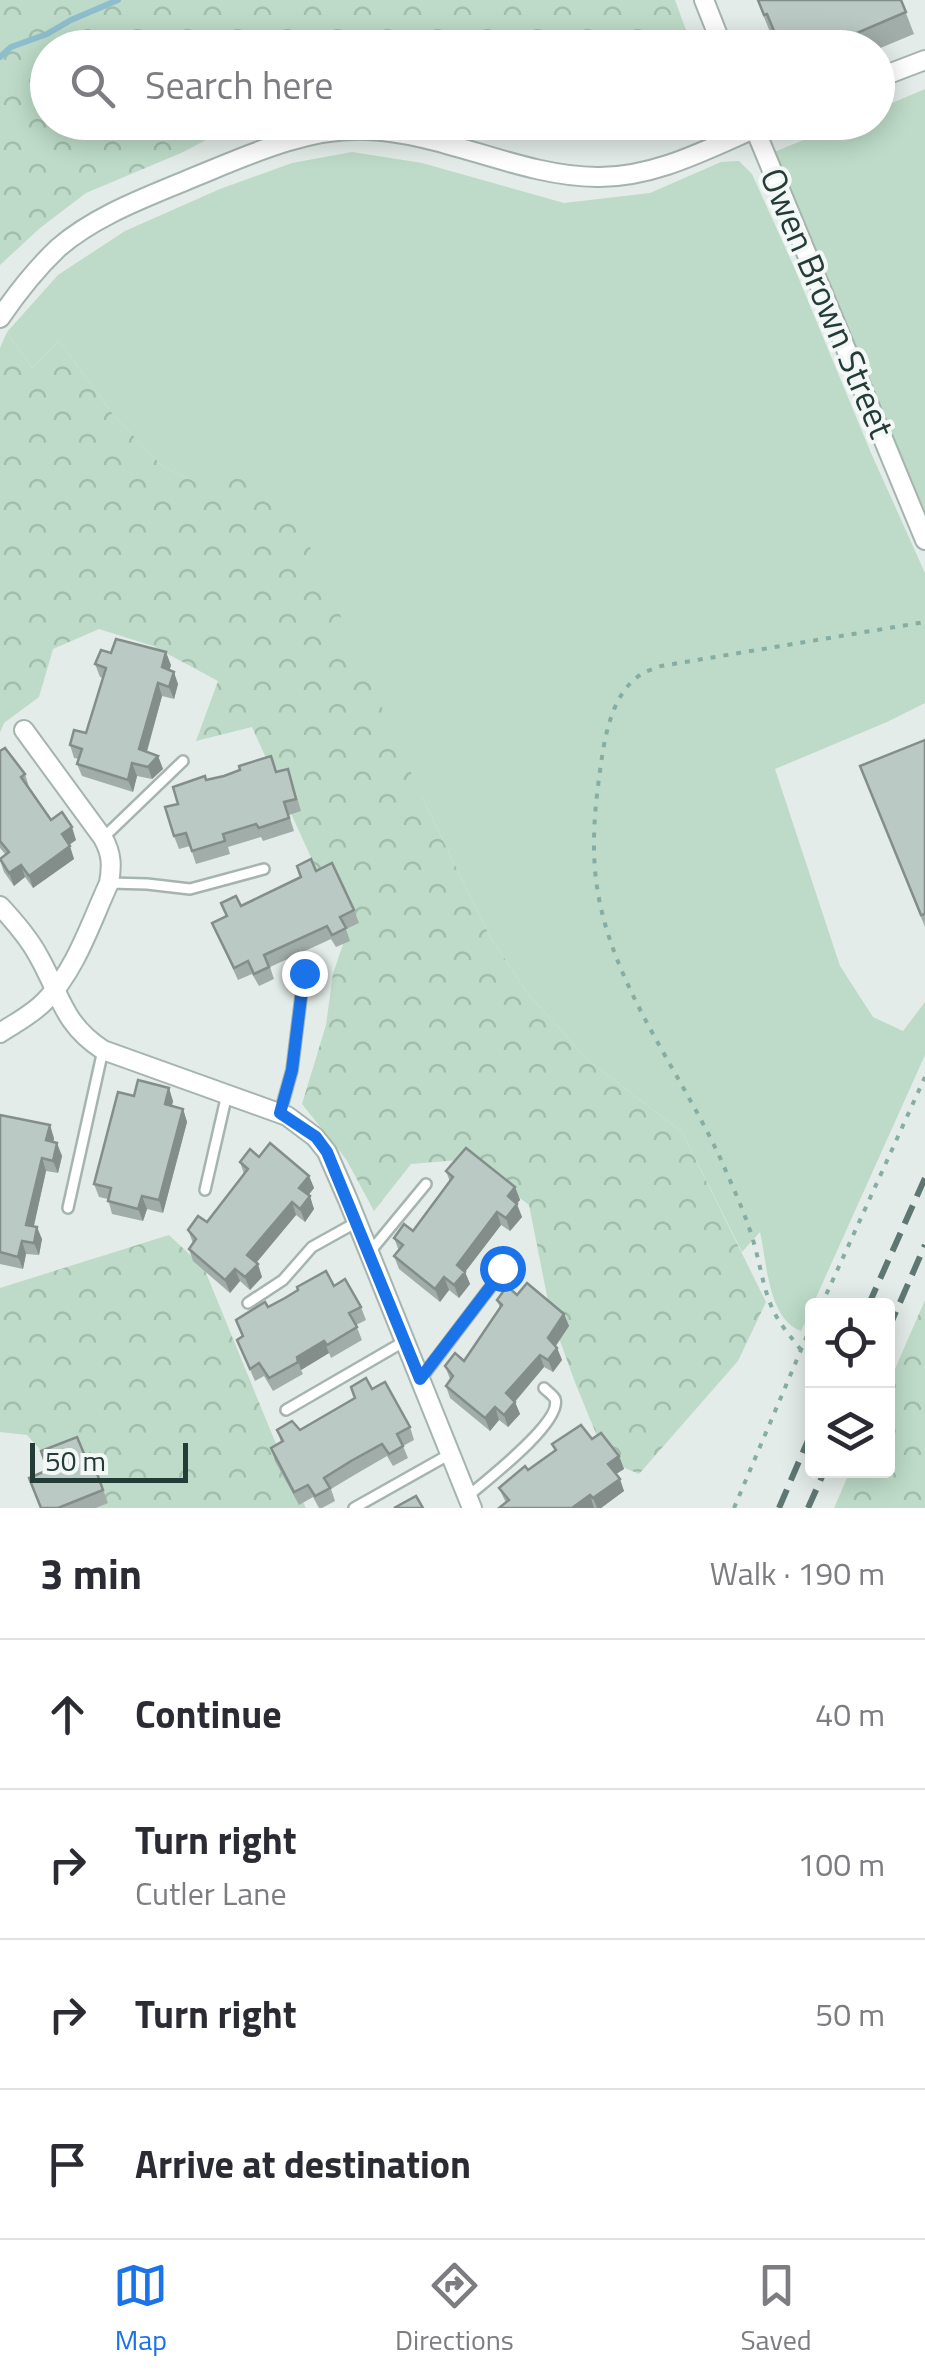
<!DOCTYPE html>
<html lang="en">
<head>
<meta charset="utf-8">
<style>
	body { margin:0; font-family:"Titillium Web",sans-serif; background:#f7f7f7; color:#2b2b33 }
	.controls { position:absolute; right:30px; bottom:30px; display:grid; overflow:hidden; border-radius:10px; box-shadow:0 5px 25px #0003 }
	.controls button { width:90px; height:90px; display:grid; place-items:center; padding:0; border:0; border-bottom:2px solid #e1e1e2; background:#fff; color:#2b2b33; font:50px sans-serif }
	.scale { position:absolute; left:30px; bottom:25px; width:158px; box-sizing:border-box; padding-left:10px; border:5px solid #243c37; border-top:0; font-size:28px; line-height:35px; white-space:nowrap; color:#243c37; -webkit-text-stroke:8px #f3f8f6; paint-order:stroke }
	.stop { position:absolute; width:30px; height:30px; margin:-22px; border:8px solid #1a73e8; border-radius:50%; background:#fff }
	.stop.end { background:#1a73e8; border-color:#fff; box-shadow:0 2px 10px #0008 }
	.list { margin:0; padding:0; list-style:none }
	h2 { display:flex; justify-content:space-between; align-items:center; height:130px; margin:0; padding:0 40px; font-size:42px }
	h2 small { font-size:32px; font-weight:400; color:#7c7c81 }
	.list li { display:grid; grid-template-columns:65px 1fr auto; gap:30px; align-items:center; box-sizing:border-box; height:150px; padding:0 40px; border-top:2px solid #e1e1e2 }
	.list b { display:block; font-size:38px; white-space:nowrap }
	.list p { margin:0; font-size:32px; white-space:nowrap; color:#7c7c81 }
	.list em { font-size:32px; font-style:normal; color:#7c7c81 }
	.icon { flex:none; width:55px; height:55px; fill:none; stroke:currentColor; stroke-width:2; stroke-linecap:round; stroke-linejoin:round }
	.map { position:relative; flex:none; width:925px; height:1508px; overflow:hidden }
	.search { position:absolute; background:#fff; box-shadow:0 5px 25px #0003; left:30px; right:30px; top:30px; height:110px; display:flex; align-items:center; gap:25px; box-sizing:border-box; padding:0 35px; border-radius:55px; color:#7c7c81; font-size:38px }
	.sheet { height:730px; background:#fff }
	nav { display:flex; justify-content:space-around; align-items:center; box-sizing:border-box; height:140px; border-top:2px solid #e1e1e2; background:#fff; font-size:28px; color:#7c7c81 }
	nav a { display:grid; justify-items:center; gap:5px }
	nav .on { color:#1a73e8 }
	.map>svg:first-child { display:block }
	.grass { fill:#bddbc8 }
	.forest { fill:url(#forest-crowns) }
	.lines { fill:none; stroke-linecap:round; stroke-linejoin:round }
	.stream { stroke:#8ebecd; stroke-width:6 }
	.lane-casing { stroke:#a6b4af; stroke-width:14 }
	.street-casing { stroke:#a6b4af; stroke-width:22 }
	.path { stroke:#85ada4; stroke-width:4; stroke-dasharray:5 8; stroke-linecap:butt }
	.lane { stroke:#fff; stroke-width:9 }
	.street { stroke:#fff; stroke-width:18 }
	.rail { stroke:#5e7773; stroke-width:6; stroke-dasharray:20 10; stroke-linecap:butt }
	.wall { fill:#a1ada9 }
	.shaded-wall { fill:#838d8a }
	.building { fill:#bbc9c5; stroke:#838d8a; stroke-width:2.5 }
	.route { stroke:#1a73e8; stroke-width:12 }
	.labels { text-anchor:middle; stroke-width:8; stroke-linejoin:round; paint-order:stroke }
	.street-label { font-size:35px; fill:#243c37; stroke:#f3f8f6 }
</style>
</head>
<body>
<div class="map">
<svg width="925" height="1508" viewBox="0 0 925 1508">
	<defs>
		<pattern id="forest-crowns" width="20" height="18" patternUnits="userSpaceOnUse" patternTransform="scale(2.5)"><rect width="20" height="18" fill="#bddbc8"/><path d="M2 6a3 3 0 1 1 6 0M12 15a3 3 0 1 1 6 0" fill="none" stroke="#a2bdac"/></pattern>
	</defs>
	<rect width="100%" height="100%" fill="#e3ece8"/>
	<g class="grass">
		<polygon points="925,89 925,520 774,152 845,123 878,122 878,109"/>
		<path d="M352,152L422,163L564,203L650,193L721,162L739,161L752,174L794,267L871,453L925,573V703L887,722L775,769L840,966L873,1017L903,1031L925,1002V1055L801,1331C768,1319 767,1262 760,1232L742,1252L682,1132L589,1061L528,994L489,935L422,797L194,481L163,467L112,413L59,341L32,368L7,332L58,275L125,231L220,189L292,163Z"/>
	</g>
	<g class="forest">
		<polygon points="0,0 675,0 692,47 48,48 48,122 247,123 233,126 181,153 86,193 40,228 0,265"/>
		<polygon points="7,332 32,368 59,341 112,413 163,467 194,481 229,461 286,494 422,797 489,935 528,994 589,1061 682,1132 766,1302 738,1361 639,1474 607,1460 576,1385 551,1316 529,1205 470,1159 411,1164 374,1211 346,1159 302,1104 326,1025 333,974 346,935 252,727 196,741 218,681 153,646 99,629 53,649 39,697 4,723 0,733 0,348"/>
		<polygon points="169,1235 204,1268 274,1439 306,1508 93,1508 27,1435 0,1432 0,1288"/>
		<polygon points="925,1300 925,1508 834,1508 850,1471 888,1470 888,1385"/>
	</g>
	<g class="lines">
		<polyline class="stream" points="0,57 11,47 47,34 71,20 118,0"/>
		<g class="lane-casing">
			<g id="lane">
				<polyline points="103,838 183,761"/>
				<polyline points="109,883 147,884 190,889 264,869"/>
				<polyline points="280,1113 292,1070 304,973"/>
				<polyline points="205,1190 227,1094"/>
				<polyline points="68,1208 103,1050"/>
				<polyline points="369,1253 426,1184"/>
				<polyline points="248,1303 283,1280 312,1247 357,1222"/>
				<polyline points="422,1377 498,1277 502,1260 496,1255"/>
				<polyline points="286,1410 405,1341"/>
				<path d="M467,1497C484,1482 563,1422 555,1399C553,1395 548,1392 544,1388"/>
				<polyline points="354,1508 450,1454"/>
			</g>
		</g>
		<g class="street-casing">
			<g id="street">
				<polyline points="704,0 723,48"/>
				<polyline points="878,78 925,60"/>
				<polyline points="752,122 925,540"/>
				<path d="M0,318C17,293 36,269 58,248C96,215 147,197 192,178C246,156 307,127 367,130C446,133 518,176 597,177C658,178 715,145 770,122"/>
				<path d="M0,906C15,922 29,938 39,957C61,996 63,1024 103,1050L287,1116L315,1137L327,1152L348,1200L472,1508"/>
				<path d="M0,1033C15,1023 33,1014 45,1001C76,970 91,922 109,883C112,866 112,854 103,838L24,730"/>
			</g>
		</g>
		<g class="path">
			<polyline points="821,1306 925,1077"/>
			<path d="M801,1350C792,1338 781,1326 774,1312C764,1292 761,1269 755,1247C747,1217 734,1190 722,1162C679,1067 604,977 595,870C592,833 596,799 601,764C605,734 613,693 640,675C645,671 654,669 661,666L925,622"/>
			<polyline points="734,1508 812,1324"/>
		</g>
		<use href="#lane" class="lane"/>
		<use href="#street" class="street"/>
		<g class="rail">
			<polyline points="868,1306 925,1178"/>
			<polyline points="888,1330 925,1245"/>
			<polyline points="779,1508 812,1431"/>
			<polyline points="808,1508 825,1470"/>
		</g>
	</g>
	<g class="wall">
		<polygon points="757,0 901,0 914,34 878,49 878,48 780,48 775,36 772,37"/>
		<polygon points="95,664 171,665 169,670 178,684 174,699 162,696 147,752 158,756 163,769 152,779 137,776 133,792 82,776 77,764 79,759 74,758 70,745 86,733 103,678 100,677"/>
		<polygon points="925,740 925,927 860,766"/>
		<polygon points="0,751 25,774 29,787 51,820 76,840 69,845 74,859 33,888 25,877 14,886 4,872 0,860 6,855 0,848"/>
		<polygon points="276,772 292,781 301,811 289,815 294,831 263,841 261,837 228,847 230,854 196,864 190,846 179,849 174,836 178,804 206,780"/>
		<polygon points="316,871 354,910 359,923 346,929 350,941 336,947 331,939 270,967 274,979 259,986 252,974 238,980 212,923 226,916 221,903 241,906"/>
		<polygon points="134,1096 173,1101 172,1106 183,1109 187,1122 163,1213 147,1209 143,1221 112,1214 108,1199 99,1197 94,1184"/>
		<polygon points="0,1115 54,1138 53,1142 62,1156 58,1173 46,1171 34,1226 42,1239 39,1255 26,1254 23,1269 0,1264"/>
		<polygon points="259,1157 309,1176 314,1188 308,1195 314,1209 305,1222 296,1215 256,1263 262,1277 250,1290 240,1281 230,1293 193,1261 189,1249 193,1243 188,1230 207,1222 244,1174 240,1162"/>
		<polygon points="446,1171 515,1187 520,1200 516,1204 522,1217 510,1231 501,1225 465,1272 470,1284 459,1298 449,1290 440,1302 399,1269 394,1256 399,1251 394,1238 413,1231 450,1182"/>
		<polygon points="334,1286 361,1307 366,1320 356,1325 362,1340 331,1358 329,1353 301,1370 303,1374 273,1391 264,1376 255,1381 237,1340 242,1337 236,1320 268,1307"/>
		<polygon points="517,1295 564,1314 569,1326 556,1346 562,1360 553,1372 544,1367 515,1402 520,1414 508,1427 499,1420 490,1431 450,1398 446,1386 450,1379 445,1366 464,1361 500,1308 497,1300"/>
		<polygon points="372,1389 410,1427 414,1440 403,1446 408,1458 393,1466 387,1456 356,1474 331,1489 335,1501 322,1508 319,1508 313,1497 299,1505 275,1461 271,1448 281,1442 277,1430 300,1430"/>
		<polygon points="592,1439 619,1456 624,1469 616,1474 624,1491 601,1508 499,1508 506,1503 499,1488 528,1470 555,1451 552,1444"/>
		<polygon points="90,1454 108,1503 96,1508 41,1508 85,1456"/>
	</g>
	<g class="shaded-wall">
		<polygon points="166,652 171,665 167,679 162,667"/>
		<polygon points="174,672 178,684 174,699 169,687"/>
		<polygon points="158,683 162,696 144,761 139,749"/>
		<polygon points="158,756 163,769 152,779 148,767"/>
		<polygon points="132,763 137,776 133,792 128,780"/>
		<polygon points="72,827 76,840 66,847 62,834"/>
		<polygon points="70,846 74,859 33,888 29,876"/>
		<polygon points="21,865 25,877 14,886 9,873"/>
		<polygon points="169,1088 173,1101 169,1116 165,1104"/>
		<polygon points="183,1109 187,1122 163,1213 159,1200"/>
		<polygon points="50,1125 54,1138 51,1153 46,1140"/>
		<polygon points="57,1143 62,1156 58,1173 53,1161"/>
		<polygon points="42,1158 46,1171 31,1238 26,1225"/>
		<polygon points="309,1176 314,1188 304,1201 299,1188"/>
		<polygon points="515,1187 520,1200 512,1209 508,1196"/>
		<polygon points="142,1196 147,1209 143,1221 138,1209"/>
		<polygon points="310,1196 314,1209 305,1222 300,1209"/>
		<polygon points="292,1202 296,1215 252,1268 247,1255"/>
		<polygon points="517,1204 522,1217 510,1231 506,1218"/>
		<polygon points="497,1212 501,1225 465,1272 470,1284 459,1298 454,1285 457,1265"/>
		<polygon points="37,1227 42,1239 39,1255 34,1243"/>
		<polygon points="22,1241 26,1254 23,1269 18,1257"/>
		<polygon points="258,1264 262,1277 250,1290 245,1277"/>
		<polygon points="235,1269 240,1281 230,1293 225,1280"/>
		<polygon points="444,1277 449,1290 440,1302 435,1289"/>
		<polygon points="564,1314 569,1326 552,1351 548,1338"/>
		<polygon points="324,1341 329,1353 301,1370 297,1357"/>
		<polygon points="557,1348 562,1360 553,1372 548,1360"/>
		<polygon points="540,1355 544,1367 511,1406 506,1393"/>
		<polygon points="515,1402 520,1414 508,1427 504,1415"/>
		<polygon points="495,1407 499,1420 490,1431 485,1418"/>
		<polygon points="619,1456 624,1469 613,1476 608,1464"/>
		<polygon points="620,1479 624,1491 601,1508 597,1508 593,1498"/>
		<polygon points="590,1495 594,1508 572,1508"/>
	</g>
	<g class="building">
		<polygon points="758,0 901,0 906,12 822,48 781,48 767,14 764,15"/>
		<polygon points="116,639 166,652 162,667 174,672 169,687 158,683 139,749 158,756 148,767 132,763 128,780 77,764 82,749 70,745 74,730 86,733 106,668 95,664 101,650 111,653"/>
		<polygon points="925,740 925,914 921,915 860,766"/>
		<polygon points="5,748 25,774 21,777 51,820 62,812 72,827 62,834 70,846 29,876 21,865 9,873 0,859 9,852 0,841 0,751"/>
		<polygon points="271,756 276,772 288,769 296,799 284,802 289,818 259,828 256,824 223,834 225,841 192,851 186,833 174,836 165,807 178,804 173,787 205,776 206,780 224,776 240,770 239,766"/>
		<polygon points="311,859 316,871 332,863 354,910 340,917 346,928 332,935 327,926 264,955 269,967 254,974 248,961 234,968 212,923 227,916 221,903 236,896 241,906 301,877 297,866"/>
		<polygon points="138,1080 169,1088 165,1104 183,1109 159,1200 142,1196 138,1209 108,1201 111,1188 94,1184 118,1092 134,1096"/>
		<polygon points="0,1115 50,1125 46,1140 57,1143 53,1161 42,1158 26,1225 37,1227 34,1243 22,1241 18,1257 0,1252"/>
		<polygon points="270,1143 309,1176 299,1188 310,1196 300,1209 292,1202 247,1255 258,1264 245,1277 235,1269 225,1280 189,1249 196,1239 188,1230 198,1216 207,1222 248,1169 240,1162 250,1149 259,1157"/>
		<polygon points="466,1148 515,1187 508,1196 517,1204 506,1218 497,1212 457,1265 465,1272 454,1285 444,1277 435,1289 394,1256 403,1245 394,1238 404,1224 413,1231 453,1177 446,1171"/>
		<polygon points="326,1271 334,1286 345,1279 361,1307 349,1313 357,1327 327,1345 324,1341 297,1357 298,1362 269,1378 259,1363 250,1369 237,1340 243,1336 236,1320 265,1302 268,1307 285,1298 298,1290 297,1287"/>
		<polygon points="527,1283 564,1314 548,1338 557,1348 548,1360 540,1355 506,1393 515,1402 504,1415 495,1407 485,1418 446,1386 453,1376 445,1366 455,1353 464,1361 502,1305 497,1300 507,1286 517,1295"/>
		<polygon points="366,1378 372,1389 385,1382 410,1427 397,1434 403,1446 389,1454 382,1444 351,1461 324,1478 330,1488 315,1496 308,1485 294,1492 271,1448 283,1441 277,1430 292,1421 300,1430 355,1398 351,1387"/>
		<polygon points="581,1425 592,1439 601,1433 619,1456 608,1464 620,1479 593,1498 590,1495 572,1508 499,1508 509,1500 499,1488 525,1466 528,1470 556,1450 552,1444"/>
		<polygon points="77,1437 85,1456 90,1454 103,1490 58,1508 41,1508 29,1478 48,1470 41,1451"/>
		<polygon points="416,1496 423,1508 394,1508"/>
	</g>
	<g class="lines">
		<polyline class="route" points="304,973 292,1070 280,1113 316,1137 327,1152 420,1379 498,1277 502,1268"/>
	</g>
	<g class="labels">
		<g class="street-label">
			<text transform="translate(827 303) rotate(67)" y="12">Owen Brown Street</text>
		</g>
	</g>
</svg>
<div class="controls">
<button><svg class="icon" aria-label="locate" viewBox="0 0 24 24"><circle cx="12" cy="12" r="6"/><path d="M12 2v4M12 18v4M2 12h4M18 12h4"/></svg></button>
<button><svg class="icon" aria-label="layers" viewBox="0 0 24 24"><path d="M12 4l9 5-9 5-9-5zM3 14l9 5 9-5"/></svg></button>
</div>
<div class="scale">50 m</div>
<div class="stop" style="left:502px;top:1268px"></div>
<div class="stop end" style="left:304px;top:973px"></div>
<div class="search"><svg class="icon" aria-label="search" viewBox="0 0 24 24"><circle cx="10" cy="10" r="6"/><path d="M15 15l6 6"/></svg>Search here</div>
</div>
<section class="sheet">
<h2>3 min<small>Walk · 190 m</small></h2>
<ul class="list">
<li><svg class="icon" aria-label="ahead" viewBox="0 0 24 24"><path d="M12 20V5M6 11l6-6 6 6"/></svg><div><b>Continue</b></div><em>40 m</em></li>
<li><svg class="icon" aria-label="right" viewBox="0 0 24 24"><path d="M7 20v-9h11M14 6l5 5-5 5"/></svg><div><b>Turn right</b><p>Cutler Lane</p></div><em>100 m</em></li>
<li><svg class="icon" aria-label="right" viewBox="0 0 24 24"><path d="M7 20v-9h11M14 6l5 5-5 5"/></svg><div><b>Turn right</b></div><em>50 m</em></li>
<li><svg class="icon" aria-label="arrive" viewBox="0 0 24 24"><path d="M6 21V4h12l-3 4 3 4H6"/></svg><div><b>Arrive at destination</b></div></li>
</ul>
</section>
<nav>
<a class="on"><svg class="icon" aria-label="map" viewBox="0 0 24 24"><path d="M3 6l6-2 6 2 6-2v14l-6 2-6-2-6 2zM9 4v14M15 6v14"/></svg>Map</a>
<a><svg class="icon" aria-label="directions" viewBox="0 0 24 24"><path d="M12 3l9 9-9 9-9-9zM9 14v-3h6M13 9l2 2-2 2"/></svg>Directions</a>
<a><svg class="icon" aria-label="saved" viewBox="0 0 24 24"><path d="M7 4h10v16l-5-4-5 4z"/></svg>Saved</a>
</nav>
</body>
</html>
